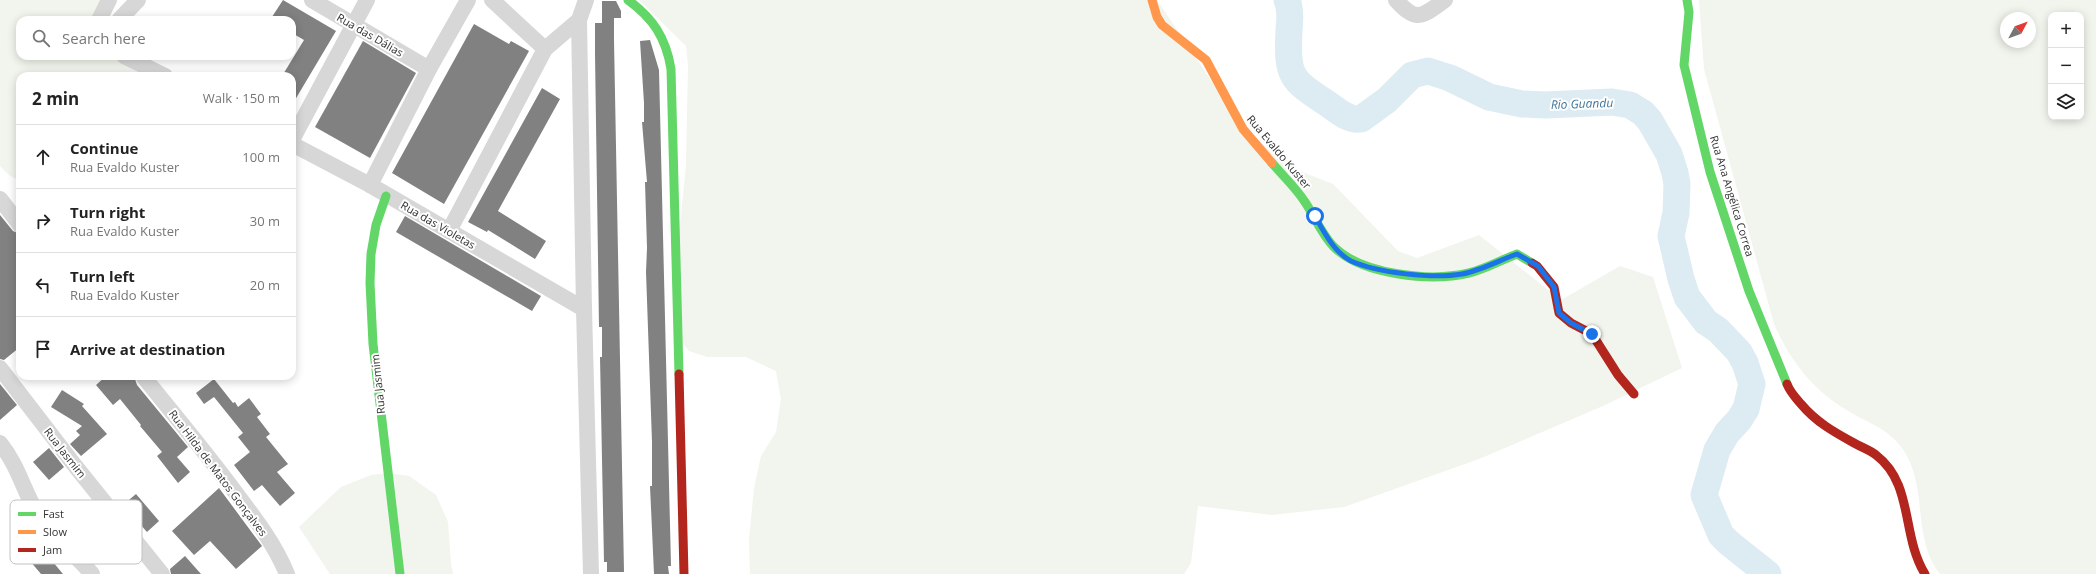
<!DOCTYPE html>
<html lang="en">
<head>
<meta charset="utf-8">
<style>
	body { margin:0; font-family:"Open Sans",sans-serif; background:#f2f2f2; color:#222 }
	.controls { position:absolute; right:12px; top:12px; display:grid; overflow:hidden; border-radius:8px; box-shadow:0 2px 10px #0003 }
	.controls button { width:36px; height:36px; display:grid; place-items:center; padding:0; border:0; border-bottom:1px solid #e0e0e0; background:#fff; color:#222; font:20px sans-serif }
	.compass { position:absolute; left:2000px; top:12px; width:36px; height:36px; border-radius:50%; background:#fff; box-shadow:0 2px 10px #0003; rotate:49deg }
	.stop { position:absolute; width:12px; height:12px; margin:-9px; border:3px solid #1a73e8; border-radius:50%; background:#fff }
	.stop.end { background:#1a73e8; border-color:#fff; box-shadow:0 1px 4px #0008 }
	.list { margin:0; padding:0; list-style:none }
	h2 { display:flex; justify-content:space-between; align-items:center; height:52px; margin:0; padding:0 16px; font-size:17px }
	h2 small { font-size:13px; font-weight:400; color:#767676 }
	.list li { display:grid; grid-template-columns:26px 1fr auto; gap:12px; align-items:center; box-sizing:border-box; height:64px; padding:0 16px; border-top:1px solid #e0e0e0 }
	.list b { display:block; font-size:15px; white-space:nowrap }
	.list p { margin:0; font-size:13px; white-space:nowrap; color:#767676 }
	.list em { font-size:13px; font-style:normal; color:#767676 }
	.icon { flex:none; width:22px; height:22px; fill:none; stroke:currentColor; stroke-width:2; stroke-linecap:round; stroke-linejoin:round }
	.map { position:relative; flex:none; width:2096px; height:574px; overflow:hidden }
	.search { position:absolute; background:#fff; box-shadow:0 2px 10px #0003; left:16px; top:16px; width:280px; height:44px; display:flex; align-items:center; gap:10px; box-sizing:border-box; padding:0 14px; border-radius:12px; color:#767676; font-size:15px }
	.panel { position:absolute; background:#fff; box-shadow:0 2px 10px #0003; left:16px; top:72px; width:280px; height:308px; border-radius:12px }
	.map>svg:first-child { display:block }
	.green { fill:#f1f5ed; fill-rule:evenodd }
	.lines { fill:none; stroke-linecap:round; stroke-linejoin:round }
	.stream { stroke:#ddebf3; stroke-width:4.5 }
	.river { stroke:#ddebf3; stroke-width:27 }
	.building { fill:#818181 }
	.street { stroke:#d7d7d7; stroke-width:16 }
	.fast { stroke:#63d668; stroke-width:9 }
	.slow { stroke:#ff974d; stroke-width:9 }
	.jam { stroke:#b3261e; stroke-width:9 }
	.route { stroke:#1a73e8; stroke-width:5 }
	.labels { text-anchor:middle; stroke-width:4; stroke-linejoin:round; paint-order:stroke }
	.street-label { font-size:11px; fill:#333; stroke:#fff }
	.water-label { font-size:12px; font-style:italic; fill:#3f7597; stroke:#fff }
	.key { fill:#fff; stroke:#c2c2c2; stroke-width:1 }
	.key-label { font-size:11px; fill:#333 }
</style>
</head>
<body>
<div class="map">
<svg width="2096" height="574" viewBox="0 0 2096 574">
	<rect width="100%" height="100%" fill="#fff"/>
	<g class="green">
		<polygon points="0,0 101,0 92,20 20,20 20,56 136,56 178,76 20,76 20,181 9,175 0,166"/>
		<polygon points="639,0 1157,0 1237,119 1284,165 1333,184 1398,251 1417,258 1479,235 1561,300 1620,266 1653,277 1682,368 1603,406 1479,459 1344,507 1272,515 1198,506 1191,563 1184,574 750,574 749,540 754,488 761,456 776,432 781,399 776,371 746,357 707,357 689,351 680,339 679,235 686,165 688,65 686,46"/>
		<path d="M1699,0H2096V574H1940C1911,538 1929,485 1902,448C1887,427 1865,422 1845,409C1812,389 1789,359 1774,324L1704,69ZM2051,15H2081V117H2051ZM2006,18H2030V42H2006Z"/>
		<polygon points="388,473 409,476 436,495 448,522 451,564 453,574 330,574 299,527 341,487 371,475"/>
	</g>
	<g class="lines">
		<polyline class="stream" points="1763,574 1764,571"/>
		<path class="river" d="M1287,0C1291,9 1290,21 1289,30C1287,77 1290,79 1328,104C1338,111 1349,121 1361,119L1387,100L1412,75L1428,71L1450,78L1489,97L1522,104L1545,105L1612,102L1630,105L1643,113L1650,121L1669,154L1675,173L1677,184L1676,213L1671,236L1681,279L1687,297L1706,322L1718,330L1739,352L1745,363L1752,384L1746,409L1739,420L1727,433L1717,450L1704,495L1721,535L1729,543L1768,574"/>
	</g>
	<g class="building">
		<polygon points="283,0 336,31 292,105 292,76 282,76 304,40 292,33 292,20 270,20"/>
		<polygon points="602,1 616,1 621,11 621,18 614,18 614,40 624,572 607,572 607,562 604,562 600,357 602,357 602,327 599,327 595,54 595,23 602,23"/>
		<polygon points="474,24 509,44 511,41 529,51 444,204 392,173"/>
		<polygon points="650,40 659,70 671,566 668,566 669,574 654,574 650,486 652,486 652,442 646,272 647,248 645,182 647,182 642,122 644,122 644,103 640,41"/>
		<polygon points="363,41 416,73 370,158 315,127"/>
		<polygon points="542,88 560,99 498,211 546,241 535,259 488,230 487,232 468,222"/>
		<polygon points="0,215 13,231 20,234 20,347 4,360 0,359"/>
		<polygon points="405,216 541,296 532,311 396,232"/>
		<polygon points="106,376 134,376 137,385 188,447 177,457 190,472 178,483 157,456 162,452 140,426 141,425 120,399 113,405 96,385"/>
		<polygon points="214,379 233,403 235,402 238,407 249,398 261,414 257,417 270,434 266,437 288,464 277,472 295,493 280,506 262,485 254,491 234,465 250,452 238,437 243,433 214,397 204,404 196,393"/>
		<polygon points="0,384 17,405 0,420"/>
		<polygon points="62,390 84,404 82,406 107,434 81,456 70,444 80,435 76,431 82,426 51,407"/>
		<polygon points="49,448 64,467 49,480 33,462"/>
		<polygon points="219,488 262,546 236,569 210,541 194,555 172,531"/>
		<polygon points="136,494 159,521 147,532 123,505"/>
		<polygon points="43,550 63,574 41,574 30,561"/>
		<polygon points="185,556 201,574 171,574 170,569"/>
	</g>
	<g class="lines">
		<g class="street">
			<polyline points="312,0 429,69"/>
			<polyline points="492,0 545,49"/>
			<path d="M1396,0C1417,23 1421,17 1445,0"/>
			<polyline points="99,20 109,0"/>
			<polyline points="119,20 138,0"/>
			<polyline points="579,20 584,309 591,574"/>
			<polyline points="124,56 165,76"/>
			<polyline points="292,140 367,0"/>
			<polyline points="292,144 370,185 584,309"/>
			<polyline points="370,185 429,69 468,0"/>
			<polyline points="0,199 20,225"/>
			<polyline points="449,231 545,49 579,20 586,0"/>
			<polyline points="0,368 76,467 162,574"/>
			<path d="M143,376C175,416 208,455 238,496C257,521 275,545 287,574"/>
			<path d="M0,443C20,468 24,494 40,518C55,539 76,555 92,574"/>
		</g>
		<g class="fast">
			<path d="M628,0C653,18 666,38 671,69L679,374"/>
			<polyline points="1687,0 1689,12 1684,65 1710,172 1749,291 1787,384"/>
			<path d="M1272,163C1283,176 1296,188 1305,202C1315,217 1321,233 1333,246C1361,275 1431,282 1469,273C1486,269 1501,260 1517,254L1532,263"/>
			<polyline points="386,196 376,225 371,254 370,283 373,344 400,574"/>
		</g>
		<polyline class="slow" points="1152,0 1157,17 1162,25 1206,60 1243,129 1272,163"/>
		<g class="jam">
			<polyline points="1532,263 1537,266 1554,287 1559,313 1571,323 1592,334 1618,375 1634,394"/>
			<polyline points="679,374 684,574"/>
			<path d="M1787,384C1790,392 1795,397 1801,404C1816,422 1834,432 1854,443C1861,447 1870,450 1876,455C1914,484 1901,535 1925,574"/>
		</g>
	</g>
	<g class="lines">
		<path class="route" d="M1315,216C1324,232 1334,252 1351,261C1378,273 1433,279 1462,274C1480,271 1500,260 1517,254L1538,266L1554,287L1559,313L1571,323L1592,334"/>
	</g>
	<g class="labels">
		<g class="street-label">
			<text transform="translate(370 35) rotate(30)" y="4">Rua das Dálias</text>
			<text transform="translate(1279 152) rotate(50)" y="4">Rua Evaldo Kuster</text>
			<text transform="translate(1732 196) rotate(73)" y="4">Rua Ana Angélica Correa</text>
			<text transform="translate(438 225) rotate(30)" y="4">Rua das Violetas</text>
			<text transform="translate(378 384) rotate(-96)" y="4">Rua Jasmim</text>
			<text transform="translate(65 453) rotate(52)" y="4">Rua Jasmim</text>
			<text transform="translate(218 473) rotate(53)" y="4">Rua Hilda de Matos Gonçalves</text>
		</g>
		<g class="water-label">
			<text transform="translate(1582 104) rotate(-2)" y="4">Rio Guandu</text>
		</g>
	</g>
	<rect x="10" y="500" width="132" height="64" rx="6" class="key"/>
	<rect x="18" y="512" width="18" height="4" fill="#63d668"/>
	<rect x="18" y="530" width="18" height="4" fill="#ff974d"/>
	<rect x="18" y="548" width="18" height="4" fill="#b3261e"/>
	<g class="key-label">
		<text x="43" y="518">Fast</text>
		<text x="43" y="536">Slow</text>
		<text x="43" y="554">Jam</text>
	</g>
</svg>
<div class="controls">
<button>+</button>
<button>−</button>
<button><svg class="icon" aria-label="layers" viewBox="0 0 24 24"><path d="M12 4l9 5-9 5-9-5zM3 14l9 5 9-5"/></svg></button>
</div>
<svg class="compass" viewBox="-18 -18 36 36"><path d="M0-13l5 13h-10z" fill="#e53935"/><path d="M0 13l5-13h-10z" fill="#767676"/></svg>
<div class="stop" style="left:1315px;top:216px"></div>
<div class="stop end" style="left:1592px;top:334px"></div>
<div class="search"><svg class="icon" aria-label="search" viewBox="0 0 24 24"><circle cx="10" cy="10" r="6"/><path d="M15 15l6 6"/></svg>Search here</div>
<section class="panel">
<h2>2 min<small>Walk · 150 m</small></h2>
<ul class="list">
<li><svg class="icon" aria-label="ahead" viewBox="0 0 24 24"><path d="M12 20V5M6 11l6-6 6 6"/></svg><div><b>Continue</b><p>Rua Evaldo Kuster</p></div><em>100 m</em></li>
<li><svg class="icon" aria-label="right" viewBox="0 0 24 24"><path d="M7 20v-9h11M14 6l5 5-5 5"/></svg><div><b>Turn right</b><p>Rua Evaldo Kuster</p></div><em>30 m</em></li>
<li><svg class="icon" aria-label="left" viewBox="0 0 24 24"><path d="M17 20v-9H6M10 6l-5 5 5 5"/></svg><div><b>Turn left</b><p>Rua Evaldo Kuster</p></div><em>20 m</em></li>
<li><svg class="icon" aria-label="arrive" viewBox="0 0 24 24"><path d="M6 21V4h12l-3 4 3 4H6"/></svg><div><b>Arrive at destination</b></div></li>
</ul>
</section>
</div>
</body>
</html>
